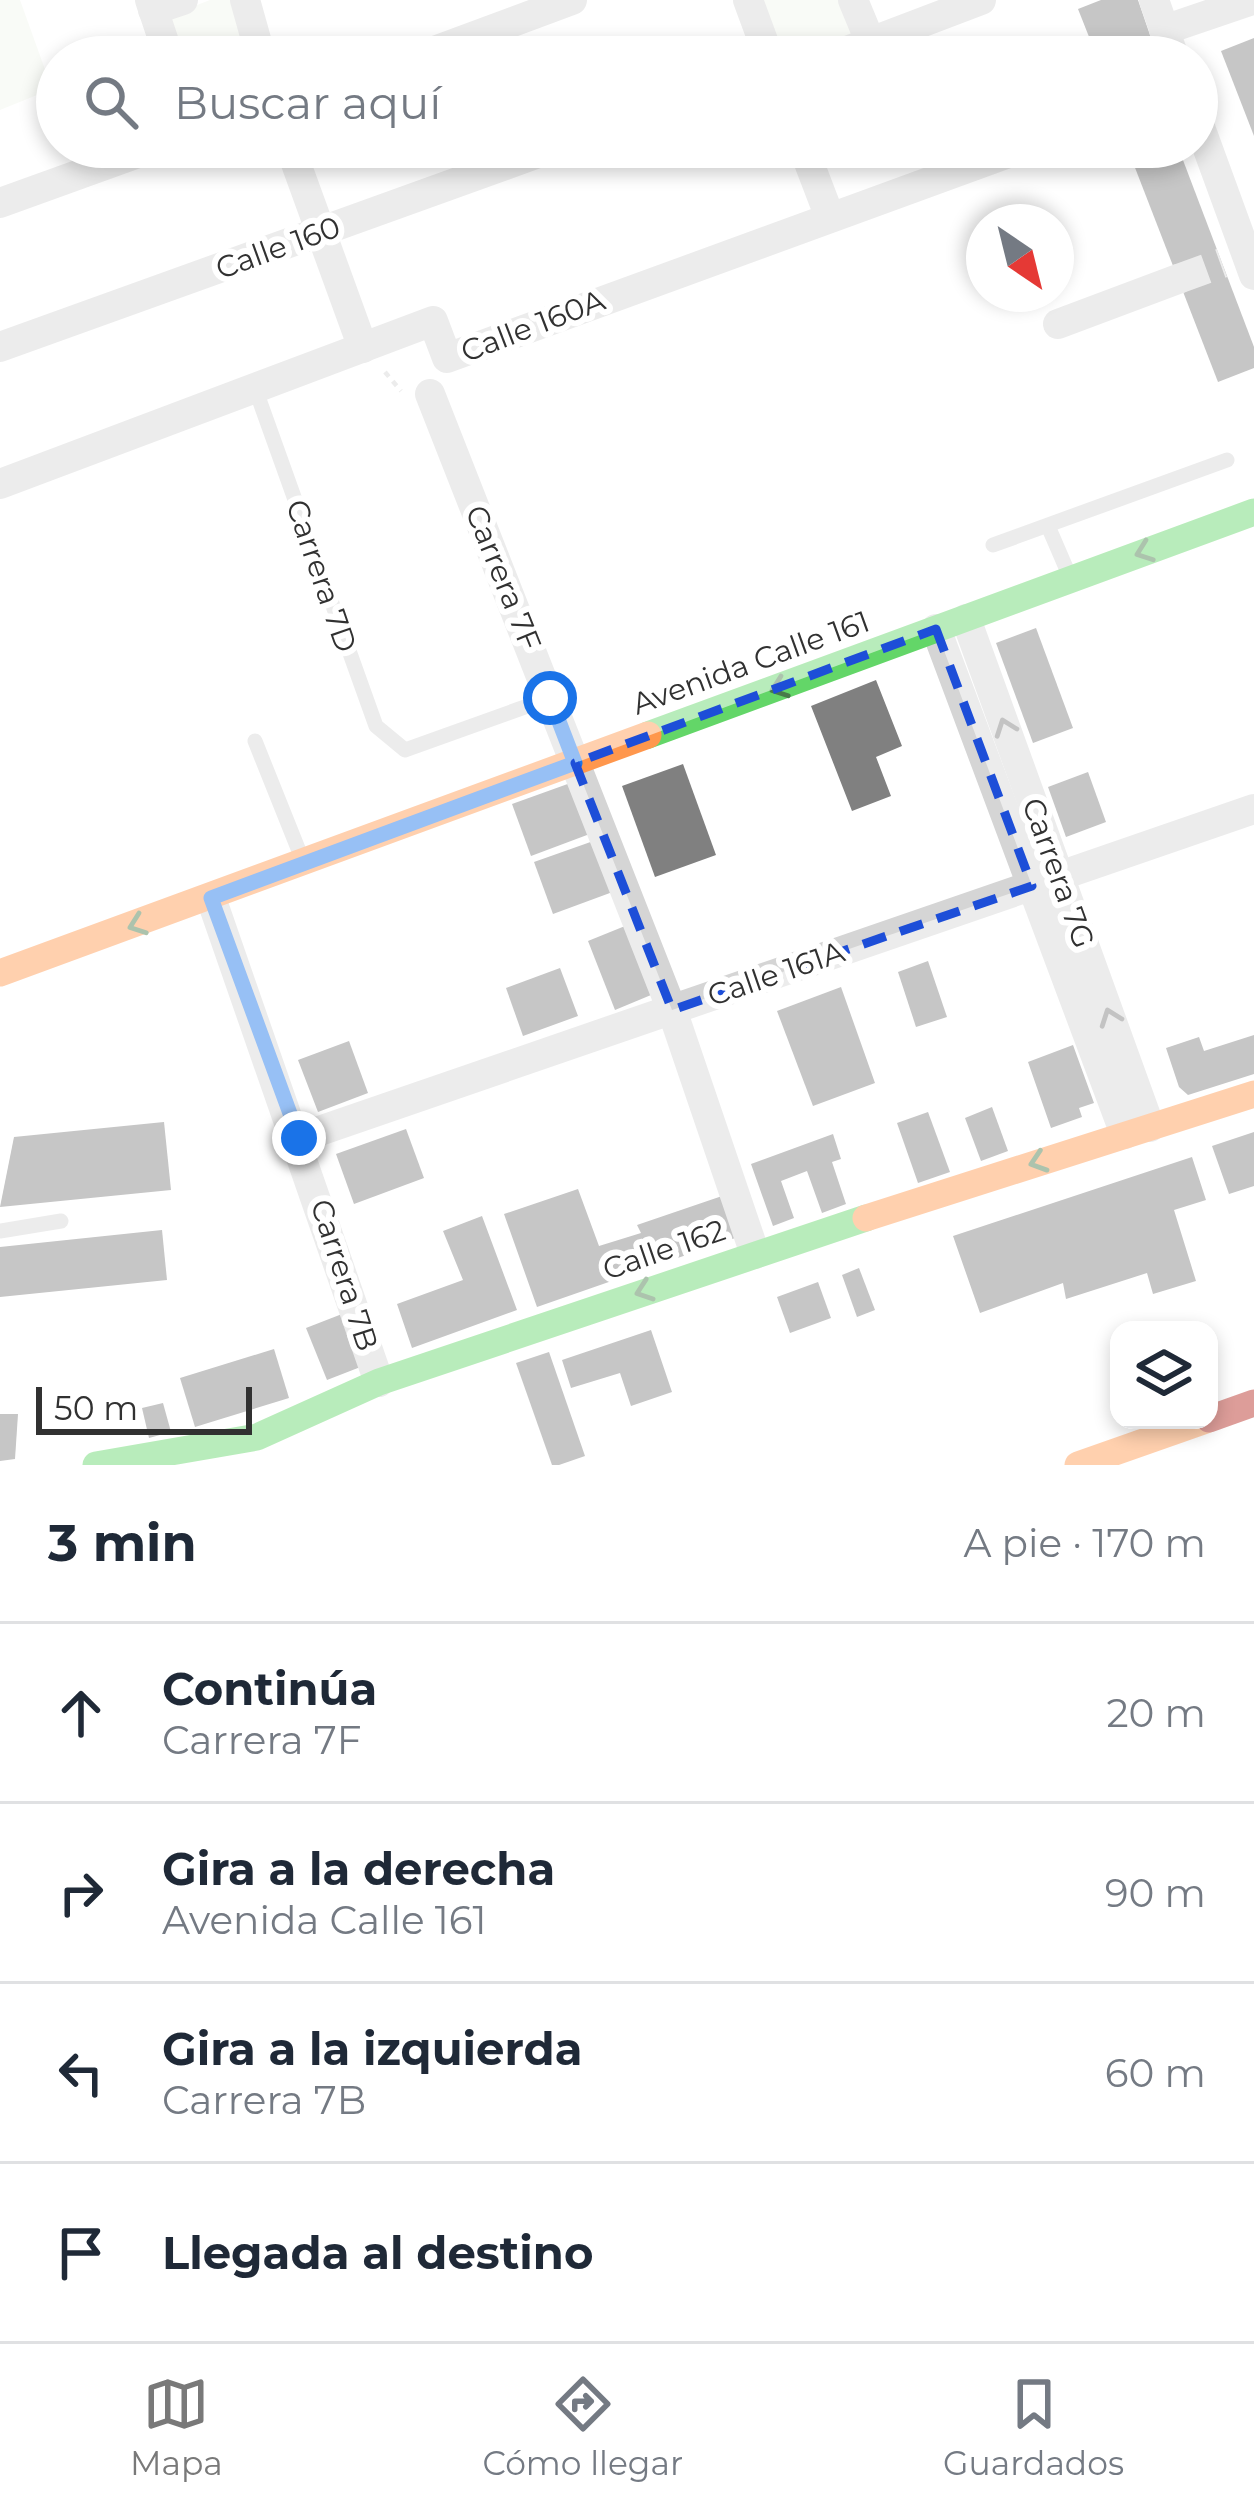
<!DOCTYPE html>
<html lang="es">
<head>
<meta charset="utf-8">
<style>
	body { margin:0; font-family:Montserrat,sans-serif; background:#f2f2f3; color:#1f2937 }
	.controls { position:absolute; right:36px; bottom:36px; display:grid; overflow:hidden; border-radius:24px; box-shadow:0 6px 18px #0003 }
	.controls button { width:108px; height:108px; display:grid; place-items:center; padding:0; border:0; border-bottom:3px solid #e0e1e3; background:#fff; color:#1f2937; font:60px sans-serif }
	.compass { position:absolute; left:966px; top:204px; width:108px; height:108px; border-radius:50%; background:#fff; box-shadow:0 6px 18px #0003; rotate:145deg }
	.scale { position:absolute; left:36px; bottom:30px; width:216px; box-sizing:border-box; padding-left:12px; border:6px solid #313131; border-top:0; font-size:33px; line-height:42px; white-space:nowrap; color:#313131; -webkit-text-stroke:9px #fff; paint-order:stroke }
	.stop { position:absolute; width:36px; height:36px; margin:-27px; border:9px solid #1a73e8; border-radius:50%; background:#fff }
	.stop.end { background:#1a73e8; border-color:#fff; box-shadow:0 3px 12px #0008 }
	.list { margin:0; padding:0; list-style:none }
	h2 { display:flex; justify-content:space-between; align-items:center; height:156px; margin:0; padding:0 48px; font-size:51px }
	h2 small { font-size:39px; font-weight:400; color:#747a83 }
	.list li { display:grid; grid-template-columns:78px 1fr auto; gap:36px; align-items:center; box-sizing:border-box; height:180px; padding:0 48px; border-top:3px solid #e0e1e3 }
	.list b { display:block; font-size:45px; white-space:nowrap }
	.list p { margin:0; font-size:39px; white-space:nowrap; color:#747a83 }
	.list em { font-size:39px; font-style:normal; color:#747a83 }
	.icon { flex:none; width:66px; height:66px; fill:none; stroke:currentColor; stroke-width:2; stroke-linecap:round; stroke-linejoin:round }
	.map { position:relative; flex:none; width:1254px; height:1465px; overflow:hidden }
	.search { position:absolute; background:#fff; box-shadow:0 6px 18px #0003; left:36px; right:36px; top:36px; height:132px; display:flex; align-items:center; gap:30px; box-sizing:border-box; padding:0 42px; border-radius:66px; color:#747a83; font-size:45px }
	.sheet { height:876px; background:#fff }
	nav { display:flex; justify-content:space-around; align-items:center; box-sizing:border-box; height:168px; border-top:3px solid #e0e1e3; background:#fff; font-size:33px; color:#747a83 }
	nav a { display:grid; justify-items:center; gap:6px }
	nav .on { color:#797979 }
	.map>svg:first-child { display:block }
	.green { fill:#f2f6ed }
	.building { fill:#808080 }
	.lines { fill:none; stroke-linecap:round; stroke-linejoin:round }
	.street-tunnel { stroke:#d6d6d6; stroke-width:30; stroke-dasharray:30 15; stroke-linecap:butt }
	.path { stroke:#d5d5d5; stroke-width:4.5; stroke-dasharray:6 6; stroke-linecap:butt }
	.lane { stroke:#d5d5d5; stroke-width:15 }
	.street { stroke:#d5d5d5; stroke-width:30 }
	.fast { stroke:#63d668; stroke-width:27 }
	.slow { stroke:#ff974d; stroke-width:27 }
	.jam { stroke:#b3261e; stroke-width:27 }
	.oneway { stroke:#487b4a }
	.oneway2 { stroke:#7b7b7b }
	.route { stroke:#1a73e8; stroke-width:15 }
	.marked { fill:none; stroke:#1d4ed8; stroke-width:9; stroke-dasharray:24 15; stroke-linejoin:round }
	.labels { text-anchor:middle; stroke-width:12; stroke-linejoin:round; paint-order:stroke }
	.street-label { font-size:30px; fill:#313131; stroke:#fff }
</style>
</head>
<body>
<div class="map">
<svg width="1254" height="1465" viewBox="0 0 1254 1465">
	<rect width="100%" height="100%" fill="#fff"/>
	<g class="green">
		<polygon points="0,0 20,0 52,89 0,110"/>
		<polygon points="210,0 239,0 260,57 173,57 158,20"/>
		<polygon points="760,0 850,0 861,31 781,57"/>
	</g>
	<g class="building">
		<polygon points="1101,0 1138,0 1151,38 1097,57 1078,9"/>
		<polygon points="1254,38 1254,136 1221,51"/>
		<polygon points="1127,147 1178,147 1254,347 1254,368 1218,382"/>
		<polygon points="1036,628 1073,728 1033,743 996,643"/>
		<polygon points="876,680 902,746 876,757 891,796 852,811 811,706"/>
		<polygon points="683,764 716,855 655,877 622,786"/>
		<polygon points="1088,772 1106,822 1066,837 1048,787"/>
		<polygon points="576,781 595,832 531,856 512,804"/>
		<polygon points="599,839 618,890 553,914 534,862"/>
		<polygon points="625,926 651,995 615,1010 588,941"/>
		<polygon points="928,961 947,1017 916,1027 898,972"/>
		<polygon points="560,968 578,1016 523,1036 506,988"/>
		<polygon points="841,987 875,1083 813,1106 777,1011"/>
		<polygon points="1254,1035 1254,1074 1188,1095 1179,1087 1166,1048 1199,1037 1204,1051"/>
		<polygon points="349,1041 368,1093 318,1112 298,1060"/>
		<polygon points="1073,1045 1094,1103 1079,1108 1082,1117 1051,1128 1028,1062"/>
		<polygon points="992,1107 1008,1151 981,1161 965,1118"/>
		<polygon points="928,1112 950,1172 918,1183 897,1123"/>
		<polygon points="164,1122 171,1190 0,1207 14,1137"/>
		<polygon points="406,1129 424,1178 354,1204 336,1154"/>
		<polygon points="1254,1132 1254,1186 1229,1194 1212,1146"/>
		<polygon points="833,1134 841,1159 832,1162 846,1204 822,1213 807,1171 781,1181 794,1218 773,1226 751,1164"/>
		<polygon points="1192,1157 1206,1200 1174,1210 1196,1281 1153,1294 1147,1273 1066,1299 1063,1283 980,1313 953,1236"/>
		<polygon points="578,1189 599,1246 641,1233 637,1225 725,1195 738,1237 537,1307 504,1214"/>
		<polygon points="482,1216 517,1310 412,1348 397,1304 463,1280 443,1231"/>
		<polygon points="162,1230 167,1280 0,1297 0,1247"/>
		<polygon points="859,1268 875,1310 857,1317 842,1275"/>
		<polygon points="818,1282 831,1318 790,1333 777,1297"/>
		<polygon points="342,1314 363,1366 327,1380 306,1328"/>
		<polygon points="651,1330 672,1392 631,1406 620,1373 571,1388 562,1360"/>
		<polygon points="274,1349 289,1398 195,1427 180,1378"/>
		<polygon points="549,1352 585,1456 559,1465 552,1465 516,1363"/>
		<polygon points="163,1403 171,1432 149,1438 142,1408"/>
		<polygon points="0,1414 18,1414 15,1459 0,1461"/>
	</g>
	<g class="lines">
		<polyline class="street-tunnel" points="1178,279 1222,263"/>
		<polyline class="path" points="385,372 401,391"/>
		<g class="lane">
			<polyline points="255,388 376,726 405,750 550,698"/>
			<polyline points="1048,526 1070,577"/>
			<polyline points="993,545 1227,460"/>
			<polyline points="255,741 303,861"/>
			<polyline points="0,1231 61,1221"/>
		</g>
		<g class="street">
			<polyline points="150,0 169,57"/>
			<polyline points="245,0 261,57"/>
			<polyline points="748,0 769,57"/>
			<polyline points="853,0 870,41"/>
			<polyline points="1154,0 1174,57"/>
			<polyline points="153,10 183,0"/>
			<polyline points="1164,30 1252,0"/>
			<polyline points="418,57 572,0"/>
			<polyline points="831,57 981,0"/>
			<polyline points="1197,119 1254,275"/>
			<polyline points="290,147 363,348"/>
			<polyline points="803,147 829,215"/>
			<polyline points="0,203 155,147"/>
			<polyline points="1058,324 1178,279"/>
			<polyline points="0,347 555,147"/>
			<polyline points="430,394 672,1010 755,1254"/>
			<polyline points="0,484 433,321 447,358 1025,147"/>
			<polyline points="966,619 1150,1127"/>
			<polyline points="936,629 1125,1134"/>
			<polyline points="211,898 379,1382"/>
			<polyline points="299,1138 1254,809"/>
		</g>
		<g class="fast">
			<polyline points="648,735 1254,512"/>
			<polyline points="96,1465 257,1437 379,1382 866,1218"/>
		</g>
		<g class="slow">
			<polyline points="0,973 648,735"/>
			<polyline points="866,1218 1254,1094"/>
			<polyline points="1078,1465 1206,1420"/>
		</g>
		<polyline class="jam" points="1209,1419 1254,1403"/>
	</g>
	<defs><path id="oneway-chevron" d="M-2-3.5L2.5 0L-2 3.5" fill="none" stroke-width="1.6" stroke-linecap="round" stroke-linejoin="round" transform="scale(3)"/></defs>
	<g class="oneway">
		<use href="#oneway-chevron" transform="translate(1144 552) rotate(160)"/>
		<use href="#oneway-chevron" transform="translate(779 688) rotate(160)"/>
		<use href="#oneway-chevron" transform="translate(137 925) rotate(160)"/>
		<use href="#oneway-chevron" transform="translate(1038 1162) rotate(162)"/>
		<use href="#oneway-chevron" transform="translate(644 1291) rotate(161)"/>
	</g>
	<g class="oneway2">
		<use href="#oneway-chevron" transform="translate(1005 727) rotate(-110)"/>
		<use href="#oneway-chevron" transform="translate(1110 1017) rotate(-110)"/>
	</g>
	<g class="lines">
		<polyline class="route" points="299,1138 211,898 575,763 550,698"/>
	</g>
	<path d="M0 0H1254V1465H0ZM936,629L1032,886L672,1010L575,763Z" fill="#fff" fill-opacity=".55" fill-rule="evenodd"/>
	<path class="marked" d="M936,629L1032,886L672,1010L575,763Z"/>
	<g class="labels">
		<g class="street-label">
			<text transform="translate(278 248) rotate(-20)" y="10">Calle 160</text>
			<text transform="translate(533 326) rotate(-21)" y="10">Calle 160A</text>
			<text transform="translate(321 576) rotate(71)" y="10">Carrera 7D</text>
			<text transform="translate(503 578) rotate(68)" y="10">Carrera 7F</text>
			<text transform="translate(751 663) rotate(-20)" y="10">Avenida Calle 161</text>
			<text transform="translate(1058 873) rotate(70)" y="10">Carrera 7G</text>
			<text transform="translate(776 974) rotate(-19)" y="10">Calle 161A</text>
			<text transform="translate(664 1250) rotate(-19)" y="10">Calle 162</text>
			<text transform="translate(344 1275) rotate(72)" y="10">Carrera 7B</text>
		</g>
	</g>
</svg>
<div class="controls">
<button><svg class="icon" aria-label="layers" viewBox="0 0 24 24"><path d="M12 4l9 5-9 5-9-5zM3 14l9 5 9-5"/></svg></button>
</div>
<svg class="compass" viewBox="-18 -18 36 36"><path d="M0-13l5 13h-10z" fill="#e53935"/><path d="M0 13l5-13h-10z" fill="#747a83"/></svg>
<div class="scale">50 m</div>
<div class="stop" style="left:550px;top:698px"></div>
<div class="stop end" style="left:299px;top:1138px"></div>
<div class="search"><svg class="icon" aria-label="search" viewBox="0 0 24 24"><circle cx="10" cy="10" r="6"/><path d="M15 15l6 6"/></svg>Buscar aquí</div>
</div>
<section class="sheet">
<h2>3 min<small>A pie · 170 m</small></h2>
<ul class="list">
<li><svg class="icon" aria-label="ahead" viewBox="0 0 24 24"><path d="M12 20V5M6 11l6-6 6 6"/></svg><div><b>Continúa</b><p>Carrera 7F</p></div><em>20 m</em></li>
<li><svg class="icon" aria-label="right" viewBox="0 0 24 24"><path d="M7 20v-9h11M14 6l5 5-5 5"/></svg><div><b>Gira a la derecha</b><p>Avenida Calle 161</p></div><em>90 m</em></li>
<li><svg class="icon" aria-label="left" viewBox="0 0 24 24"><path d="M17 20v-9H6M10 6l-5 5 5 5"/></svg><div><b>Gira a la izquierda</b><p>Carrera 7B</p></div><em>60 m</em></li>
<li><svg class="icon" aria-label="arrive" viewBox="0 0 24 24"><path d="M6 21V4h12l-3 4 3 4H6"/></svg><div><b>Llegada al destino</b></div></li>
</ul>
</section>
<nav>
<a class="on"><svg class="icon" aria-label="map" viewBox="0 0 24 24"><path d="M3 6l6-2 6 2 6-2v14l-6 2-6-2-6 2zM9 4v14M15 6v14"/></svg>Mapa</a>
<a><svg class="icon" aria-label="directions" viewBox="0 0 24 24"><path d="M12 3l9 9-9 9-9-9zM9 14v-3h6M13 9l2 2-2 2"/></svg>Cómo llegar</a>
<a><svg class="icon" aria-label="saved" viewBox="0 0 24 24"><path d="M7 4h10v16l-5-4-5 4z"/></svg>Guardados</a>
</nav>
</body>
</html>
